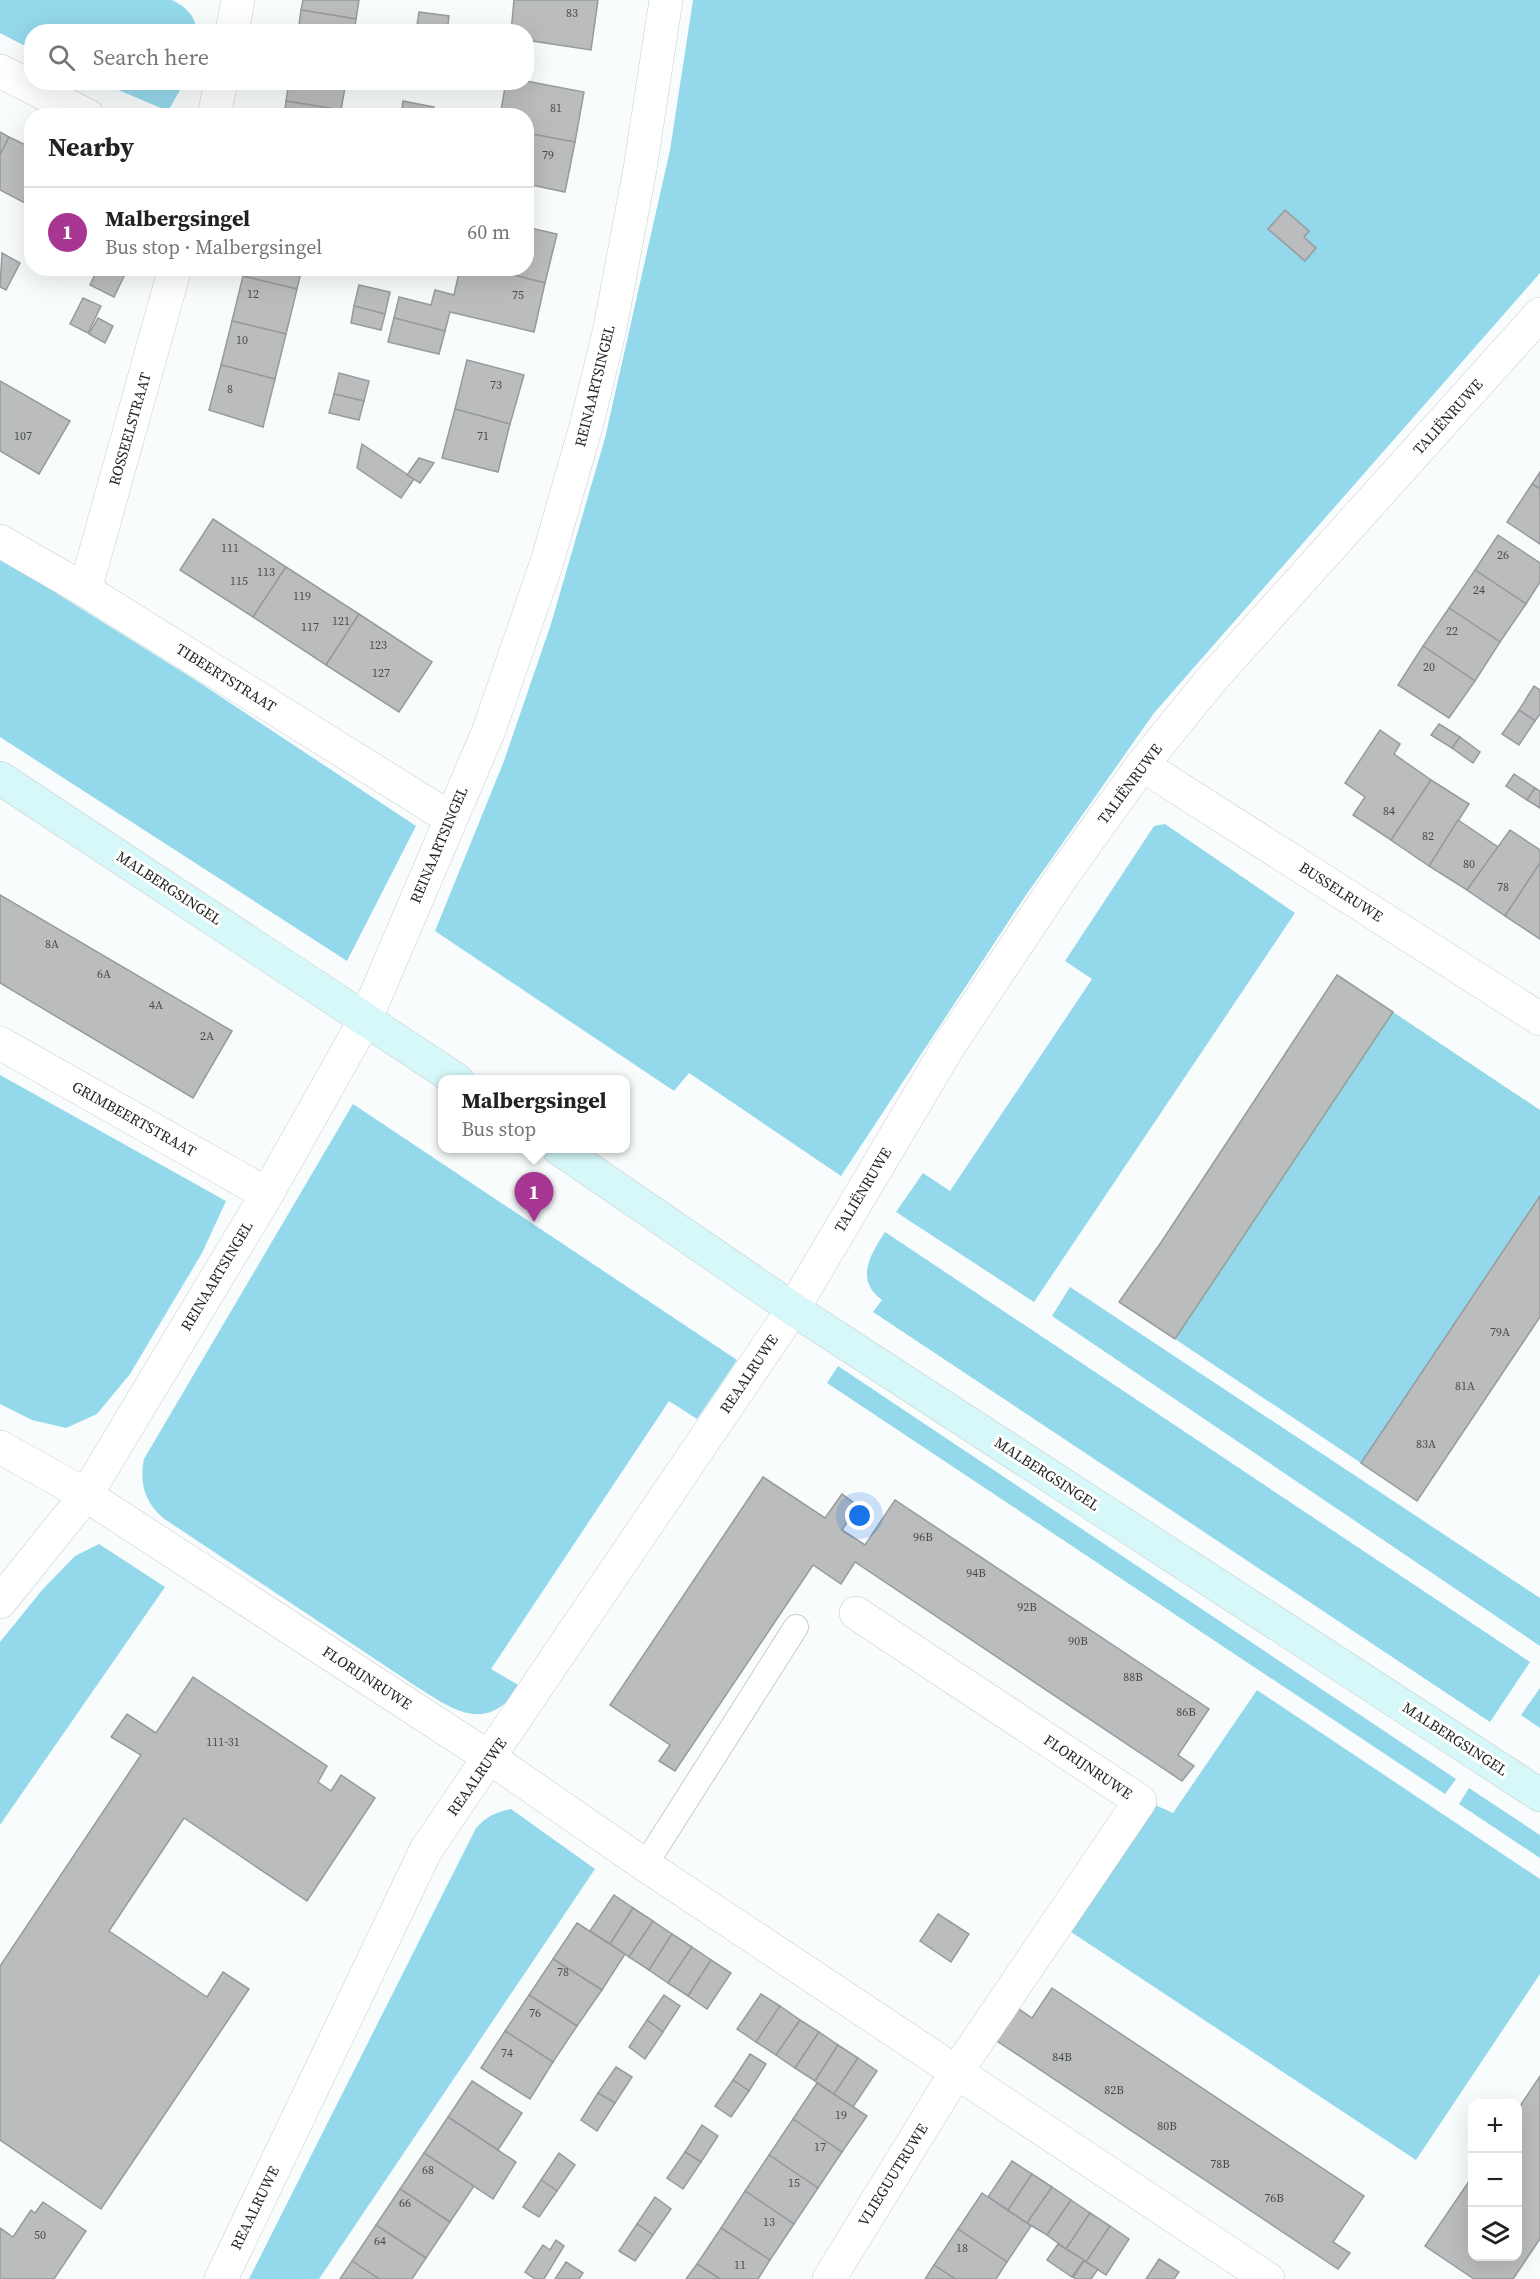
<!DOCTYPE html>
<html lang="en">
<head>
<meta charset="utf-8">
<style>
	body { margin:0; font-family:"Source Serif 4",serif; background:#f6f6f6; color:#222 }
	.controls { position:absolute; right:18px; bottom:18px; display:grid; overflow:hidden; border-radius:12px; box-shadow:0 6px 24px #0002 }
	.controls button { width:54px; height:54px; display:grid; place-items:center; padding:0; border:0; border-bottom:2px solid #e0e0e0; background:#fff; color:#222; font:30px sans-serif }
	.you { position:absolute; left:860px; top:1516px; width:21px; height:21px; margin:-15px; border:4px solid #fff; border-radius:50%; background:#1a73e8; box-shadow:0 0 0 9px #1a73e833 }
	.badge { display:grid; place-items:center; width:39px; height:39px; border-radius:50%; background:#a63692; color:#fff; font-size:20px; font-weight:700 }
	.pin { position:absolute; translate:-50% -50px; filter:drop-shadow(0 2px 3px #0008) }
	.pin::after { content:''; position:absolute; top:32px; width:21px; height:18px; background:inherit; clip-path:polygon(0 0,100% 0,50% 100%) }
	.popup { position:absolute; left:438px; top:1075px; width:192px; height:78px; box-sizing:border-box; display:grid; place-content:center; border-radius:12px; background:#fff; filter:drop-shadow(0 2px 4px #0005); font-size:20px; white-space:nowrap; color:#767676 }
	.popup b { font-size:22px; color:#222 }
	.popup::after { content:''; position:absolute; left:50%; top:100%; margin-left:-12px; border:12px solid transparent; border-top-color:#fff }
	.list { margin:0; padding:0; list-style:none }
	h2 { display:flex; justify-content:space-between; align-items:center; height:78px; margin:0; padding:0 24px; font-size:26px }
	h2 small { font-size:20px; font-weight:400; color:#767676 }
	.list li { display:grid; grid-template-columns:39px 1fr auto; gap:18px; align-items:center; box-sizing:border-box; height:90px; padding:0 24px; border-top:2px solid #e0e0e0 }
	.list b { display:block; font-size:22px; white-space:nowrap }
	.list p { margin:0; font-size:20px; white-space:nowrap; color:#767676 }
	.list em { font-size:20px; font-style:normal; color:#767676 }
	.icon { flex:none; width:33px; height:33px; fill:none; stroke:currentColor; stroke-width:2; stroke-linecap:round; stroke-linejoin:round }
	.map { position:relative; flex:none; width:1540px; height:2279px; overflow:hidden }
	.search { position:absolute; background:#fff; box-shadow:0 6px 24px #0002; left:24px; top:24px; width:510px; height:66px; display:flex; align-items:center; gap:15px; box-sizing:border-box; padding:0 21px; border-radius:24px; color:#767676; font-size:22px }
	.panel { position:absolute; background:#fff; box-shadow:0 6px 24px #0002; left:24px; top:108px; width:510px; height:168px; border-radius:24px }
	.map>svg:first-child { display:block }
	.green { fill:#94d8eb }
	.building { fill:#babcbe; stroke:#989a9c; stroke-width:1.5 }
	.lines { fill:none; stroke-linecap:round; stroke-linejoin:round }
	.lane-casing { stroke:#c9cccd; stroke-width:26 }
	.street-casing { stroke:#c9cccd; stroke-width:34 }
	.secondary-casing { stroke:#c9cccd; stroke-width:34 }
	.lane { stroke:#fff; stroke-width:24 }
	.street { stroke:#fff; stroke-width:33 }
	.secondary { stroke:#d6f8f8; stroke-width:33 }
	.labels { text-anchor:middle; stroke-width:6; stroke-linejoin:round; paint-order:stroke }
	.number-label { font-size:12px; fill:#4a4c4c }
	.street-label { font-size:15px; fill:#252626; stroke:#fff }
</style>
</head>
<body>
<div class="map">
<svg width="1540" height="2279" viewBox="0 0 1540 2279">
	<rect width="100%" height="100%" fill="#f8fcfd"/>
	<g class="green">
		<path d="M0,0H172C186,7 195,15 197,31L32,32L31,49L0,33Z"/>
		<polygon points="693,0 1540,0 1540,273 1154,713 1024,898 841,1176 689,1073 674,1091 435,931 504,761 551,624 605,438 670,150"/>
		<polygon points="102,83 184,83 168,111"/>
		<polygon points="0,558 197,681 416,826 347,961 0,737"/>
		<polygon points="1165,824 1295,913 1034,1302 896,1212 923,1173 950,1191 1092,979 1065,961 1154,826"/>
		<polygon points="1393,1012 1540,1110 1540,1196 1361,1463 1175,1339"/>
		<polygon points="0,1075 226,1201 202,1253 130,1374 97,1414 66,1428 32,1420 0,1404"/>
		<path d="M353,1104L737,1360L697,1419L669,1401L491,1669L520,1686C486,1736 452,1709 414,1685L163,1518C145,1502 139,1483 144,1459Z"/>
		<path d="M885,1232L1530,1662L1490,1722L873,1312L882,1300C854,1279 871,1254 885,1232Z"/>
		<polygon points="1070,1287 1540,1598 1540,1646 1052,1316"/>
		<polygon points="838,1366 1456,1779 1445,1794 827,1383"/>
		<polygon points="99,1544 165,1587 0,1825 0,1642 43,1589 75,1556"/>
		<polygon points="1540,1688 1540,1728 1521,1715"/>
		<polygon points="1257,1690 1540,1879 1540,1974 1416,2160 1068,1930 1153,1804 1173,1813"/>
		<polygon points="1469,1788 1540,1835 1540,1858 1459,1804"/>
		<path d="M511,1809L595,1869L319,2279H249L476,1828C487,1816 496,1812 511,1809Z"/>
	</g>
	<g class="building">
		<polygon points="303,0 359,0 356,19 301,10"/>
		<polygon points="514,0 598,0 591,50 526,40 526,32 511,32"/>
		<polygon points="301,10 356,19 354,32 298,32"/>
		<polygon points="419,12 449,16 447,32 416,32"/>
		<polygon points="458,27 486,32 458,32"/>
		<polygon points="526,81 584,92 575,142 526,133 526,116 500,116 506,82"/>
		<polygon points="289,82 346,82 341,110 286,101"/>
		<polygon points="286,101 341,110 340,116 284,116"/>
		<polygon points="403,101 434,107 432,116 401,116"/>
		<polygon points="0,132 9,137 0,155"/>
		<polygon points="526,133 575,142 565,192 526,184"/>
		<polygon points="9,137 32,148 32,196 27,204 0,190 0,155"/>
		<polygon points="1285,210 1309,231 1304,237 1316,248 1305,261 1268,229"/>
		<polygon points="526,227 557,234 545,283 486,268 526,268"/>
		<polygon points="2,253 20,263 6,290 0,287"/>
		<polygon points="98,268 128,268 114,297 90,285"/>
		<polygon points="244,268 302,268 297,289 243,276"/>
		<polygon points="460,268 486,268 545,283 534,332 450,312 445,331 394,318 399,297 431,305 435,290 454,295"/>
		<polygon points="243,276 297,289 286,334 232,321"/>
		<polygon points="359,285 390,292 385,314 354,306"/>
		<polygon points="83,298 101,306 88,333 70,324"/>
		<polygon points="354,306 385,314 381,330 351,323"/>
		<polygon points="98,318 113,326 105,343 89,334"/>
		<polygon points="394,318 445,331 439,354 388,342"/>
		<polygon points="232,321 286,334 275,379 221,365"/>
		<polygon points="467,360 524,375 510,424 455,409"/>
		<polygon points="221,365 275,379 263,427 209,410"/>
		<polygon points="339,373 369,381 364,401 334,394"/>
		<polygon points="0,381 70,421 39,474 0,451"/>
		<polygon points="334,394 364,401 359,420 329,413"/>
		<polygon points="455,409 510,424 498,472 442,458"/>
		<polygon points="362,444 414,479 401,498 357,468"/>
		<polygon points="419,458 434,463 420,483 407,475"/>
		<polygon points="1540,472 1540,489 1532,484"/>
		<polygon points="1532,484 1540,489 1540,544 1507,522"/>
		<polygon points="213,519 286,567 253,617 180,570"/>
		<polygon points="1498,535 1540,563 1540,582 1526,604 1475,570"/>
		<polygon points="286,567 359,614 326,665 253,617"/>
		<polygon points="1475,570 1526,604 1500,642 1449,608"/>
		<polygon points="1449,608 1500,642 1475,681 1423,646"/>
		<polygon points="359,614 432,662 399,712 326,665"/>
		<polygon points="1423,646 1475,681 1449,718 1398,685"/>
		<polygon points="1534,686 1540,690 1540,714 1535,721 1519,710"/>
		<polygon points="1519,710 1535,721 1519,745 1502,734"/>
		<polygon points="1439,724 1460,737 1452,748 1431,735"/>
		<polygon points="1380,730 1400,744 1394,754 1431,780 1391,840 1353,815 1365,797 1345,783"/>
		<polygon points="1460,737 1480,752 1473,763 1452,748"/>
		<polygon points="1514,774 1535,788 1527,800 1506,786"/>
		<polygon points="1431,780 1469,804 1429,866 1391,840"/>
		<polygon points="1535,788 1540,791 1540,808 1527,800"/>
		<polygon points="1458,820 1498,847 1467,890 1429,866"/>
		<polygon points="1510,830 1540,850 1540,863 1505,916 1467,890"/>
		<polygon points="1540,863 1540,939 1505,916"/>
		<polygon points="0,895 232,1031 193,1098 0,983"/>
		<polygon points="1337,975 1393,1012 1175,1339 1119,1302 1162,1241"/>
		<polygon points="1540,1196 1540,1317 1417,1501 1361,1463"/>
		<polygon points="763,1477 825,1518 842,1494 858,1506 842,1530 865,1545 895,1500 1209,1709 1178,1755 1194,1766 1182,1781 855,1562 841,1584 813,1565 675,1771 659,1761 670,1745 610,1705"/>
		<polygon points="193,1677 327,1766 318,1782 331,1791 341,1775 375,1798 307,1901 184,1818 109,1931 207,1997 223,1972 249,1989 101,2209 0,2140 0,1966 141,1755 111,1737 127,1714 156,1733"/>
		<polygon points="614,1895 633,1908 610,1944 590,1931"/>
		<polygon points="633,1908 653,1921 629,1957 610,1944"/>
		<polygon points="938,1914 969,1934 951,1962 920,1941"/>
		<polygon points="653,1921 672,1934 649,1970 629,1957"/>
		<polygon points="577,1923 625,1954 602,1990 553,1959"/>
		<polygon points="672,1934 692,1947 668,1983 649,1970"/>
		<polygon points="692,1947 711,1960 688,1996 668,1983"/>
		<polygon points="553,1959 602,1990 577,2026 529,1995"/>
		<polygon points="711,1960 731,1973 707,2009 688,1996"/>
		<polygon points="1052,1988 1364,2196 1333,2242 1350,2253 1338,2269 994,2039 1016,2007 1032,2018"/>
		<polygon points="761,1994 780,2006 756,2042 737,2029"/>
		<polygon points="529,1995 577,2026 553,2062 505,2031"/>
		<polygon points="664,1995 680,2006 663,2032 647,2020"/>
		<polygon points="780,2006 800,2020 776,2055 756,2042"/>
		<polygon points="647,2020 663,2032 645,2059 629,2047"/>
		<polygon points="800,2020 819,2032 795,2068 776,2055"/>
		<polygon points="505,2031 553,2062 530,2099 481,2068"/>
		<polygon points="819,2032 838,2045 815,2081 795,2068"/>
		<polygon points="838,2045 858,2058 834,2094 815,2081"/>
		<polygon points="750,2054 766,2064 749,2091 733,2080"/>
		<polygon points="858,2058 877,2071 853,2107 834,2094"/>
		<polygon points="616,2067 632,2077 615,2103 598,2093"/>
		<polygon points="1540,2076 1540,2239 1513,2279 1474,2279 1425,2246 1472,2177 1472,2256 1518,2256 1518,2109"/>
		<polygon points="733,2080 749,2091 731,2117 715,2106"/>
		<polygon points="472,2081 522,2113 498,2150 448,2117"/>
		<polygon points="817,2083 867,2116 842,2152 793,2119"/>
		<polygon points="598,2093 615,2103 597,2131 581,2120"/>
		<polygon points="448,2117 516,2162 493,2199 424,2153"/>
		<polygon points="793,2119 842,2152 818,2188 769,2155"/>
		<polygon points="702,2125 718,2136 701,2162 685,2152"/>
		<polygon points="685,2152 701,2162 683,2189 667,2178"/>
		<polygon points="424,2153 474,2186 450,2222 400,2189"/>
		<polygon points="559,2153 575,2165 557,2191 541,2180"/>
		<polygon points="769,2155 818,2188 794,2224 745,2191"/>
		<polygon points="1012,2161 1032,2174 1008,2210 988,2197"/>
		<polygon points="1032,2174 1052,2187 1027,2223 1008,2210"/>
		<polygon points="541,2180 557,2191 539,2217 523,2207"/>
		<polygon points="1052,2187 1071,2200 1047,2235 1027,2223"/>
		<polygon points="400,2189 450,2222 426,2258 376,2225"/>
		<polygon points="745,2191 794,2224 770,2260 721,2228"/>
		<polygon points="982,2193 1031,2226 1007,2262 958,2229"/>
		<polygon points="655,2197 671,2209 653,2235 637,2224"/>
		<polygon points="1071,2200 1090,2213 1066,2249 1047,2235"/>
		<polygon points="43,2202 86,2231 54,2279 0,2279 0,2228 13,2237 31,2210 35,2213"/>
		<polygon points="1090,2213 1110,2226 1086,2262 1066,2249"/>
		<polygon points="637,2224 653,2235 635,2261 619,2251"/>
		<polygon points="376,2225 426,2258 412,2279 379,2279 352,2261"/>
		<polygon points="1110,2226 1129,2239 1106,2275 1086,2262"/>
		<polygon points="721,2228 770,2260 758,2279 720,2279 697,2264"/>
		<polygon points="958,2229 1007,2262 996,2279 955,2279 934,2265"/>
		<polygon points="556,2240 564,2246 544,2279 535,2279 525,2272 543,2245 550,2250"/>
		<polygon points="1058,2244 1084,2260 1072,2277 1047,2260"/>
		<polygon points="1159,2259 1179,2272 1174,2279 1146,2279"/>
		<polygon points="352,2261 379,2279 340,2279"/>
		<polygon points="1084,2261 1098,2269 1091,2279 1076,2279 1073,2277"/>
		<polygon points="566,2262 583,2273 579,2279 555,2279"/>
		<polygon points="697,2264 720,2279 686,2279"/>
		<polygon points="934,2265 955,2279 925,2279"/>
	</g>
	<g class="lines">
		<g class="lane-casing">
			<polyline id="lane" points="645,1865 796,1627"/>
		</g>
		<g class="street-casing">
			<g id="street">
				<polyline points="232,32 238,0"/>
				<polyline points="0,71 88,116"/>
				<polyline points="214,116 221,82"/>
				<polyline points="0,541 85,590 450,818"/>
				<polyline points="85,590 175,268"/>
				<polyline points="1142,765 1540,1019"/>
				<polyline points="0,1043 267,1194"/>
				<polyline points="0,1447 86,1495 490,1758 645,1865 1268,2279"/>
				<polyline points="0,1602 86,1495 267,1194 366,1018 489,730 547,562 587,423 610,328 640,169 666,0"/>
				<polyline points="221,2279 426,1850 793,1309 947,1049 1063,875 1142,765 1211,680 1540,314"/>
				<polyline points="829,2279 957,2071 1140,1801 856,1613"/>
			</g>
		</g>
		<g class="secondary-casing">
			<g id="secondary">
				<polyline points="0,778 457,1080"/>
				<polyline points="558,1148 793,1309 1540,1795"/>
			</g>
		</g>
		<use href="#lane" class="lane"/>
		<use href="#street" class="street"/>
		<use href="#secondary" class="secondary"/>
	</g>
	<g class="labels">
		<g class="number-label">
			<text x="572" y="17">83</text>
			<text x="556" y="112">81</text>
			<text x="548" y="159">79</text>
			<text x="253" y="298">12</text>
			<text x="518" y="299">75</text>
			<text x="242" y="344">10</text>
			<text x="496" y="389">73</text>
			<text x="230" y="393">8</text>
			<text x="23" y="440">107</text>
			<text x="483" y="440">71</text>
			<text x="230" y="552">111</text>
			<text x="1503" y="559">26</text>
			<text x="266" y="576">113</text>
			<text x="239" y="585">115</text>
			<text x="1479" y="594">24</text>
			<text x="302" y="600">119</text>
			<text x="341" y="625">121</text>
			<text x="310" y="631">117</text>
			<text x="1452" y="635">22</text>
			<text x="378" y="649">123</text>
			<text x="1429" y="671">20</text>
			<text x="381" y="677">127</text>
			<text x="1389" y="815">84</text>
			<text x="1428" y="840">82</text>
			<text x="1469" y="868">80</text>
			<text x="1503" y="891">78</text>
			<text x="52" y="948">8A</text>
			<text x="104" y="978">6A</text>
			<text x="156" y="1009">4A</text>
			<text x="207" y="1040">2A</text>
			<text x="1500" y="1336">79A</text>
			<text x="1465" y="1390">81A</text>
			<text x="1426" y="1448">83A</text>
			<text x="923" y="1541">96B</text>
			<text x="976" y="1577">94B</text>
			<text x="1027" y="1611">92B</text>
			<text x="1078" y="1645">90B</text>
			<text x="1133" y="1681">88B</text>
			<text x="1186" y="1716">86B</text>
			<text x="223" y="1746">111-31</text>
			<text x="563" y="1976">78</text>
			<text x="535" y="2017">76</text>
			<text x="507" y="2057">74</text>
			<text x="1062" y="2061">84B</text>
			<text x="1114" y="2094">82B</text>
			<text x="841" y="2119">19</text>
			<text x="1167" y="2130">80B</text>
			<text x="820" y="2151">17</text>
			<text x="1220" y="2168">78B</text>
			<text x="428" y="2174">68</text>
			<text x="794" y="2187">15</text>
			<text x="1274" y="2202">76B</text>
			<text x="405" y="2207">66</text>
			<text x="769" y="2226">13</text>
			<text x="40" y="2239">50</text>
			<text x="380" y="2245">64</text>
			<text x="962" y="2252">18</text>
			<text x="740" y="2269">11</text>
		</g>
		<g class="street-label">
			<text transform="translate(595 386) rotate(-76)" y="5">REINAARTSINGEL</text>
			<text transform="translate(1448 417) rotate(-48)" y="5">TALIËNRUWE</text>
			<text transform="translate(130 429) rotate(-74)" y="5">ROSSEELSTRAAT</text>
			<text transform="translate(226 678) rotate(32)" y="5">TIBEERTSTRAAT</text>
			<text transform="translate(1130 784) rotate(-53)" y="5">TALIËNRUWE</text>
			<text transform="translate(439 845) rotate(-67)" y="5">REINAARTSINGEL</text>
			<text transform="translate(169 888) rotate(33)" y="5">MALBERGSINGEL</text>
			<text transform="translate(1341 892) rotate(33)" y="5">BUSSELRUWE</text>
			<text transform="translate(134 1119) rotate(29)" y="5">GRIMBEERTSTRAAT</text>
			<text transform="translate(863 1190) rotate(-59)" y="5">TALIËNRUWE</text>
			<text transform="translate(217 1276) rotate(-59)" y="5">REINAARTSINGEL</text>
			<text transform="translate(749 1374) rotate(-56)" y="5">REAALRUWE</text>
			<text transform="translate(1047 1474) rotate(33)" y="5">MALBERGSINGEL</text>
			<text transform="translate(367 1678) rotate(33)" y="5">FLORIJNRUWE</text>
			<text transform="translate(1455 1739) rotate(33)" y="5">MALBERGSINGEL</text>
			<text transform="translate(1088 1767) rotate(34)" y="5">FLORIJNRUWE</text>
			<text transform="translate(477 1777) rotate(-55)" y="5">REAALRUWE</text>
			<text transform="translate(893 2175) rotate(-58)" y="5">VLIEGUUTRUWE</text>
			<text transform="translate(255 2208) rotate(-64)" y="5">REAALRUWE</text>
		</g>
	</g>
</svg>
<div class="controls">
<button>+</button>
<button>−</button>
<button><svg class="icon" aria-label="layers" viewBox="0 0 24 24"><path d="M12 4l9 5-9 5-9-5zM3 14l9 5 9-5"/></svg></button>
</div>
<div class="you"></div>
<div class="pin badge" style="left:534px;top:1222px">1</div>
<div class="popup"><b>Malbergsingel</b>Bus stop</div>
<div class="search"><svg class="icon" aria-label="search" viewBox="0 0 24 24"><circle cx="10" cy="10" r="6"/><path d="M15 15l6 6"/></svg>Search here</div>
<section class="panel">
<h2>Nearby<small></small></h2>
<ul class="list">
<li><span class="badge">1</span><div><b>Malbergsingel</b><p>Bus stop · Malbergsingel</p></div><em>60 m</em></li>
</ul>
</section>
</div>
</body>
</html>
